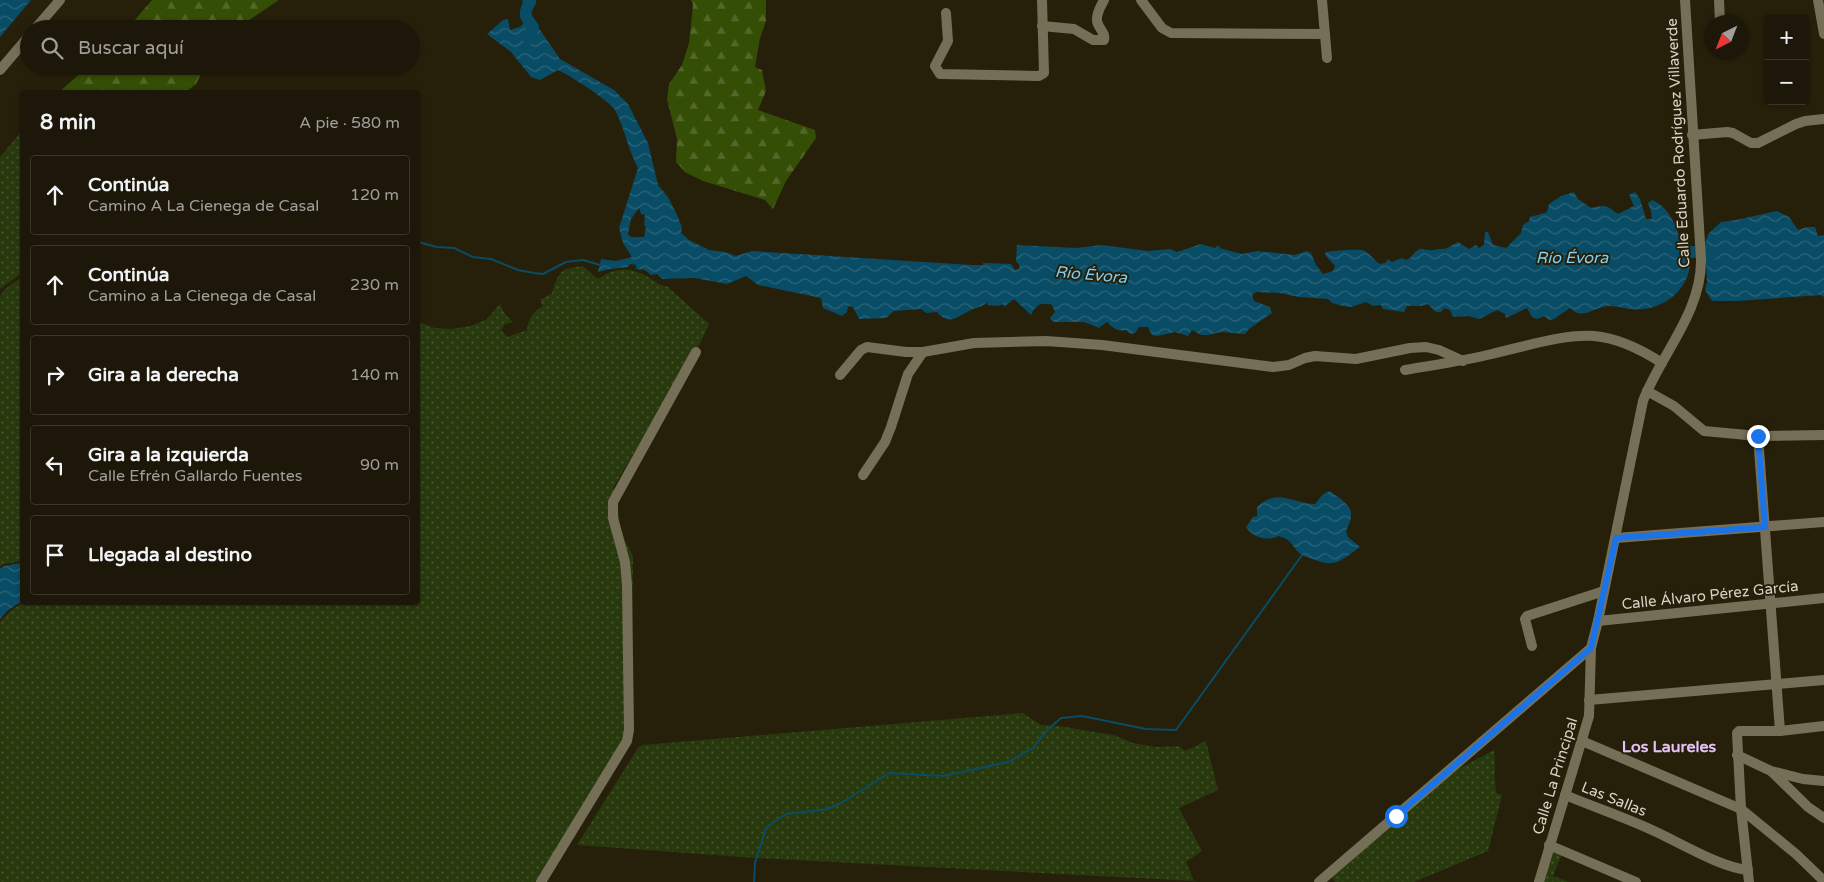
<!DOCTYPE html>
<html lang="es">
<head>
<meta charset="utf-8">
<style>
	body { margin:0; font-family:"Varela Round",sans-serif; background:#292416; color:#f1f3f6 }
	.controls { position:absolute; right:15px; top:15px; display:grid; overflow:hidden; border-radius:5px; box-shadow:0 1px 4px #0004 }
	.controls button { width:45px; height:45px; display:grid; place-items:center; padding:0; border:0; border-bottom:1px solid #3a3629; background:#1c1708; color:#f1f3f6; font:25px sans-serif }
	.compass { position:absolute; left:1704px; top:15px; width:45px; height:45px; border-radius:50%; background:#1c1708; box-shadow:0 1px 4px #0004; rotate:222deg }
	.stop { position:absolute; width:15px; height:15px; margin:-11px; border:4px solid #1a73e8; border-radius:50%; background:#fff }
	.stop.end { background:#1a73e8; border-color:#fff; box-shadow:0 1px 5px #0008 }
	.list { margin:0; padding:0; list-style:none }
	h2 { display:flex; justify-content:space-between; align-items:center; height:65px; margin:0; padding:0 20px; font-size:21px }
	h2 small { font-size:16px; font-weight:400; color:#a09f9c }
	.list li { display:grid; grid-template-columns:32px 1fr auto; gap:15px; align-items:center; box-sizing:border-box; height:80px; margin:0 10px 10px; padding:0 10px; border:1px solid #3a3629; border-radius:5px }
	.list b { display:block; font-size:19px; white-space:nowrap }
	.list p { margin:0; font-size:16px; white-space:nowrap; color:#a09f9c }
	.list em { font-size:16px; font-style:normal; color:#a09f9c }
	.icon { flex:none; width:28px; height:28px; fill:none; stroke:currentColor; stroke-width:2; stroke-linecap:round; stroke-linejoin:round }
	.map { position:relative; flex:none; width:1824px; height:882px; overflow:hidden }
	.search { position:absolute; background:#1c1708; box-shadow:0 1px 4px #0004; left:20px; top:20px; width:400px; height:55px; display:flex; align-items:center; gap:12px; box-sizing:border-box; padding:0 18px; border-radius:28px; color:#a09f9c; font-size:19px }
	.panel { position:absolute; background:#1c1708; box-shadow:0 1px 4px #0004; left:20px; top:90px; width:400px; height:515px; border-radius:5px }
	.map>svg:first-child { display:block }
	.grass { fill:url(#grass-dots) }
	.forest { fill:url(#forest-firs) }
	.water { fill:url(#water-waves); fill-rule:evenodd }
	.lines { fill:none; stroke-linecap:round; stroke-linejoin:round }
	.stream { stroke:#094c65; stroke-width:2 }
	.river { stroke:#094c65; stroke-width:12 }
	.minor { stroke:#766f57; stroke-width:10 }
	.route { stroke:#1a73e8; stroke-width:6 }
	.labels { text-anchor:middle; stroke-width:4; stroke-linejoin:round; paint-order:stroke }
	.street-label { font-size:15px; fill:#d7d2c5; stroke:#261f0a }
	.water-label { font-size:16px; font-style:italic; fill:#81cef2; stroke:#261f0a }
	.neighbourhood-label { font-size:16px; font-weight:bold; fill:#e4c2f7; stroke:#261f0a }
</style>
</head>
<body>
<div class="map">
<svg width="1824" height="882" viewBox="0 0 1824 882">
	<defs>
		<pattern id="grass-dots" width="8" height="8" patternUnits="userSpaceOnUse" patternTransform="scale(1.25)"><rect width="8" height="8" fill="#28390e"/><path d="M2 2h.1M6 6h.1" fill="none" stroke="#465530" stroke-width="1.8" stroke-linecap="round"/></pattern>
		<pattern id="forest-firs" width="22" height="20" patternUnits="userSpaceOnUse" patternTransform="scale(1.25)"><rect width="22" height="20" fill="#354e06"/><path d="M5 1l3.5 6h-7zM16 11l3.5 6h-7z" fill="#526729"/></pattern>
		<pattern id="water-waves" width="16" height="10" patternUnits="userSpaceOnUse" patternTransform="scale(1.25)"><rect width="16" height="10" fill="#094c65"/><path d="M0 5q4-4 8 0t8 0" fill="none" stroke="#2c657a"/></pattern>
	</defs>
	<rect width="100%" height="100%" fill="#261f0a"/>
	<g class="grass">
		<polygon points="22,131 22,273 0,289 0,157"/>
		<path d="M583,266L598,279C616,267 631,267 650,278C656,282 659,286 667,286L709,324L701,342L613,488C620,498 617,511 620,523C622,535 627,546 633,556L631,730L539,882H0V622L9,612L24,602H418V322L435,328L451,329L471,326L486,320L500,304L505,314L513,322L505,324L501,330L507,337L527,330C529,318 532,312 543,306L540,300L552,293C560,270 559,269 583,266Z"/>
		<polygon points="22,277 22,561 3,564 0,567 0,296 5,289"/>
		<polygon points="1023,713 1041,725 1059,726 1113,735 1133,743 1156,747 1179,746 1185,751 1206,741 1218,790 1179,808 1202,851 1186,862 1194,881 755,858 577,845 638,748 642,745"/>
		<path d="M1494,750C1496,765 1494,778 1496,793L1502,795L1488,851L1414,882H1335L1330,875L1456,770Z"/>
		<polygon points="1548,850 1562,854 1553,876 1569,882 1540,882"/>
	</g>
	<g class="forest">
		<polygon points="152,0 279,0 236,29 127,29"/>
		<polygon points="691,0 766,0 766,21 760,38 755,67 762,70 766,91 758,110 815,130 816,138 786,181 773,209 765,200 703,181 685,172 676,162 677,139 667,99 669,84 682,65 689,43 693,5"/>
		<polygon points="89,66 205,66 196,84 186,92 59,92"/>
	</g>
	<g class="water">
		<polygon points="0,0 31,0 0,37"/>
		<path d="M508,19L510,30L520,27L524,23H529L538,27L560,59L614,90L628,104L648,143L658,185L668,197L677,215L682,227L681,233L689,240L709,250L725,252L736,256L752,251L971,265H983V263L1011,264L1015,270L1019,269V265L1016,261L1017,245L1076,248L1102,245L1148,251L1170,249L1177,252L1201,244L1215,248L1217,246L1221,247L1219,248L1242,254L1257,251L1295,255L1307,251L1311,253L1316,265L1323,274L1333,271L1335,266L1326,256L1325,252C1334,251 1359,248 1365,251C1370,254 1375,261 1380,264L1385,263L1388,259L1392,262L1402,258L1406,260C1412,258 1413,253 1418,250C1423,247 1424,250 1429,250C1435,251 1439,248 1445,249L1458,242L1469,249L1476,245L1479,248L1484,245L1485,232H1488L1493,245L1506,248L1521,233L1523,225L1529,221L1530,217C1536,215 1540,215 1547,212L1549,204L1561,196L1574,192L1578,199L1591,208C1606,205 1605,204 1618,214L1634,206L1629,195L1635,192L1640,199L1646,219H1652L1651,211L1648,203L1652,200C1665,204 1677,224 1679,237L1683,239L1689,235C1690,244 1691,253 1690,262C1690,287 1667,307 1643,309C1630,311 1620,306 1608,306C1594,307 1582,321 1570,308L1554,319L1549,320L1544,316L1537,319L1532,317L1527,308L1506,318L1505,314L1497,310L1479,319L1468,316L1453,317L1450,310L1444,308L1441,312H1436L1428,304L1421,306H1407L1404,312L1383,309L1381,305L1373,306L1366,302L1351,307L1343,306L1332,303L1328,299L1299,297L1280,293L1256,292L1252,295L1254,301L1270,307L1272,313L1249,329L1245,334L1221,332L1208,335H1201L1192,330L1188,336L1175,332L1158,336L1152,335L1148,327H1139L1135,333L1130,334L1126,330C1117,332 1113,328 1107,322L1099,328L1084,322H1054L1050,318L1055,312L1052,305C1042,301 1035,305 1031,315L1014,299L1004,307L1003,304L998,306L988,305L987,302C982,308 975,307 969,311C957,317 949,326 937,312L926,313L921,309L894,311L886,318L859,319L853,307L848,306L847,312L842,316L823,308L821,298L758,285L746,276L727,284L695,278L662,279L657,274L651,275L645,270L636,269V265L630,264L628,267L610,269L598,272L601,259L616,261L632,257L623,243L619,228L638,168C628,150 625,129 615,110C610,101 569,75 558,70L540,80L531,77L511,52L487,34L503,20ZM639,208L641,214L645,215L644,225L646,227L644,237H631L628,234L631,219Z"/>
		<polygon points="1777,211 1789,217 1798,230 1806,227 1815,227 1818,236 1824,235 1824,297 1820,295 1737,301 1712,301 1705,290 1707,282 1705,244 1708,234 1721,222 1736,220"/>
		<path d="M1330,491C1347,504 1358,508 1346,531L1348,537L1360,547C1341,560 1336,569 1313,559C1310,558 1305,557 1302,555C1292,548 1293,539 1278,536C1267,542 1252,537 1246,527L1253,517L1257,516V507C1278,487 1292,504 1315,504L1323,494Z"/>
		<polygon points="21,563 22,601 7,611 0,619 0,569 4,566"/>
	</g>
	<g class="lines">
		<g class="stream">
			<polyline points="418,242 437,247 454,248 473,257 491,259 518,270 534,273 543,274 566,262 583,260 600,265"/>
			<polyline points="754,882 755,863 761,844 766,828 775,821 787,814 828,809 841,803 889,773 943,776 1008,762 1033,748 1046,731 1061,718 1082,716 1146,729 1176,730 1302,555"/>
		</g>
		<g class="river">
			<path d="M528,0L530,2C523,14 525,17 533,27L529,39"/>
			<polyline points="1673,251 1713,253"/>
		</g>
		<g class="minor">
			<polyline points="1141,0 1162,28 1171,33 1325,34"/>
			<polyline points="1322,0 1327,58"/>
			<polyline points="1719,0 1720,22"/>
			<polyline points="1818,0 1824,34"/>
			<polyline points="946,13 948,41 935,66 940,74 1039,76 1044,73 1042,0"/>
			<path d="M1042,26L1074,29L1093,40H1104C1106,33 1098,28 1097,21C1096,13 1101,6 1104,0"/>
			<polyline points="35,29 60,0"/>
			<polyline points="0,70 29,36"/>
			<polyline points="1692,135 1727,132 1733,133 1751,143 1758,143 1796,124 1805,121 1824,119"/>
			<path d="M1405,370C1434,365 1463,361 1492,354C1523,347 1562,334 1594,336C1618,338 1642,350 1662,363"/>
			<polyline points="840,375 861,350 867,347 906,352 923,352 974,343 1046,341 1102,345 1273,367 1289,365 1305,358 1315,356 1356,359 1410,348 1426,347 1439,350 1463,361"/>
			<polyline points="1647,391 1674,406 1704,431 1758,436 1824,435"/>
			<polyline points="1758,436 1780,731"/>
			<polyline points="863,475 885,442 891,427 908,374 923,352"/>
			<polyline points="1616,538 1824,522"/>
			<polyline points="1598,621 1824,598"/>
			<polyline points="1532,646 1525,619 1527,616 1604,591"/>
			<polyline points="1589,700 1824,680"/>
			<polyline points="1582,741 1741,809 1796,854 1824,881"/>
			<polyline points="1737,755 1771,771 1803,779 1824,781"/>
			<polyline points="1772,772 1808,807 1824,818"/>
			<path d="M1565,795C1594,807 1624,817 1652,830C1679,842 1719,867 1748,870"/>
			<polyline points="1549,845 1636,882"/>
			<polyline points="541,882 627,741 629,730 627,585 625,562 613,518 613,502 696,352"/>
			<path d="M1319,882L1591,648L1598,621L1643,401C1661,354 1702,312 1701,259L1685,0"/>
			<polyline points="1539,882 1589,716 1591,648"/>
			<polyline points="1749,882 1741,809 1737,733 1739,731 1780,731 1824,726"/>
		</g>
	</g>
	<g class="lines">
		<polyline class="route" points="1396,816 1591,648 1616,538 1765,527 1758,436"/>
	</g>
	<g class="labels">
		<g class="street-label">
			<text transform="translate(1678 143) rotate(-93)" y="5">Calle Eduardo Rodríguez Villaverde</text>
			<text transform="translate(1710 595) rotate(-6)" y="5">Calle Álvaro Pérez García</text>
			<text transform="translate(1555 776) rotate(-73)" y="5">Calle La Principal</text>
			<text transform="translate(1614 799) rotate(22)" y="5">Las Sallas</text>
		</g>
		<g class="water-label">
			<text x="1572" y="263">Río Évora</text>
			<text transform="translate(1091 274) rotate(5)" y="6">Río Évora</text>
		</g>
		<g class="neighbourhood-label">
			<text x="1669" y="752">Los Laureles</text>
		</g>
	</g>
</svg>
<div class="controls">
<button>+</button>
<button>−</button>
</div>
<svg class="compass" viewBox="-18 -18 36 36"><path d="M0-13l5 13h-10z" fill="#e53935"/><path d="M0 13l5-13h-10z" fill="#a09f9c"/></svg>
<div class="stop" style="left:1396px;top:816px"></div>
<div class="stop end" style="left:1758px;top:436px"></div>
<div class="search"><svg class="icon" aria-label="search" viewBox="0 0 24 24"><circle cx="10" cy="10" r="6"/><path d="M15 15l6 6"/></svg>Buscar aquí</div>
<section class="panel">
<h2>8 min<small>A pie · 580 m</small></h2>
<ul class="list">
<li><svg class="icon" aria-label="ahead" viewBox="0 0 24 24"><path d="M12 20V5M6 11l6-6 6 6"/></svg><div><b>Continúa</b><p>Camino A La Cienega de Casal</p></div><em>120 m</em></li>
<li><svg class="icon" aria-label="ahead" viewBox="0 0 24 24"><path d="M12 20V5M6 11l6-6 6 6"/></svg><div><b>Continúa</b><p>Camino a La Cienega de Casal</p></div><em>230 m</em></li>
<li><svg class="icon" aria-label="right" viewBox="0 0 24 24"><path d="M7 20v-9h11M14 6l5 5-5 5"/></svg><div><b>Gira a la derecha</b></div><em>140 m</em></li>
<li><svg class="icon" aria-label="left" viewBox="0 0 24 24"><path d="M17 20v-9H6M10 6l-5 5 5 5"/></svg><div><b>Gira a la izquierda</b><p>Calle Efrén Gallardo Fuentes</p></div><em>90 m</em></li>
<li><svg class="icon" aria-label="arrive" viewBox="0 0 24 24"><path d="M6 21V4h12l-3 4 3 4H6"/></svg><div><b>Llegada al destino</b></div></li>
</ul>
</section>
</div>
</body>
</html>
